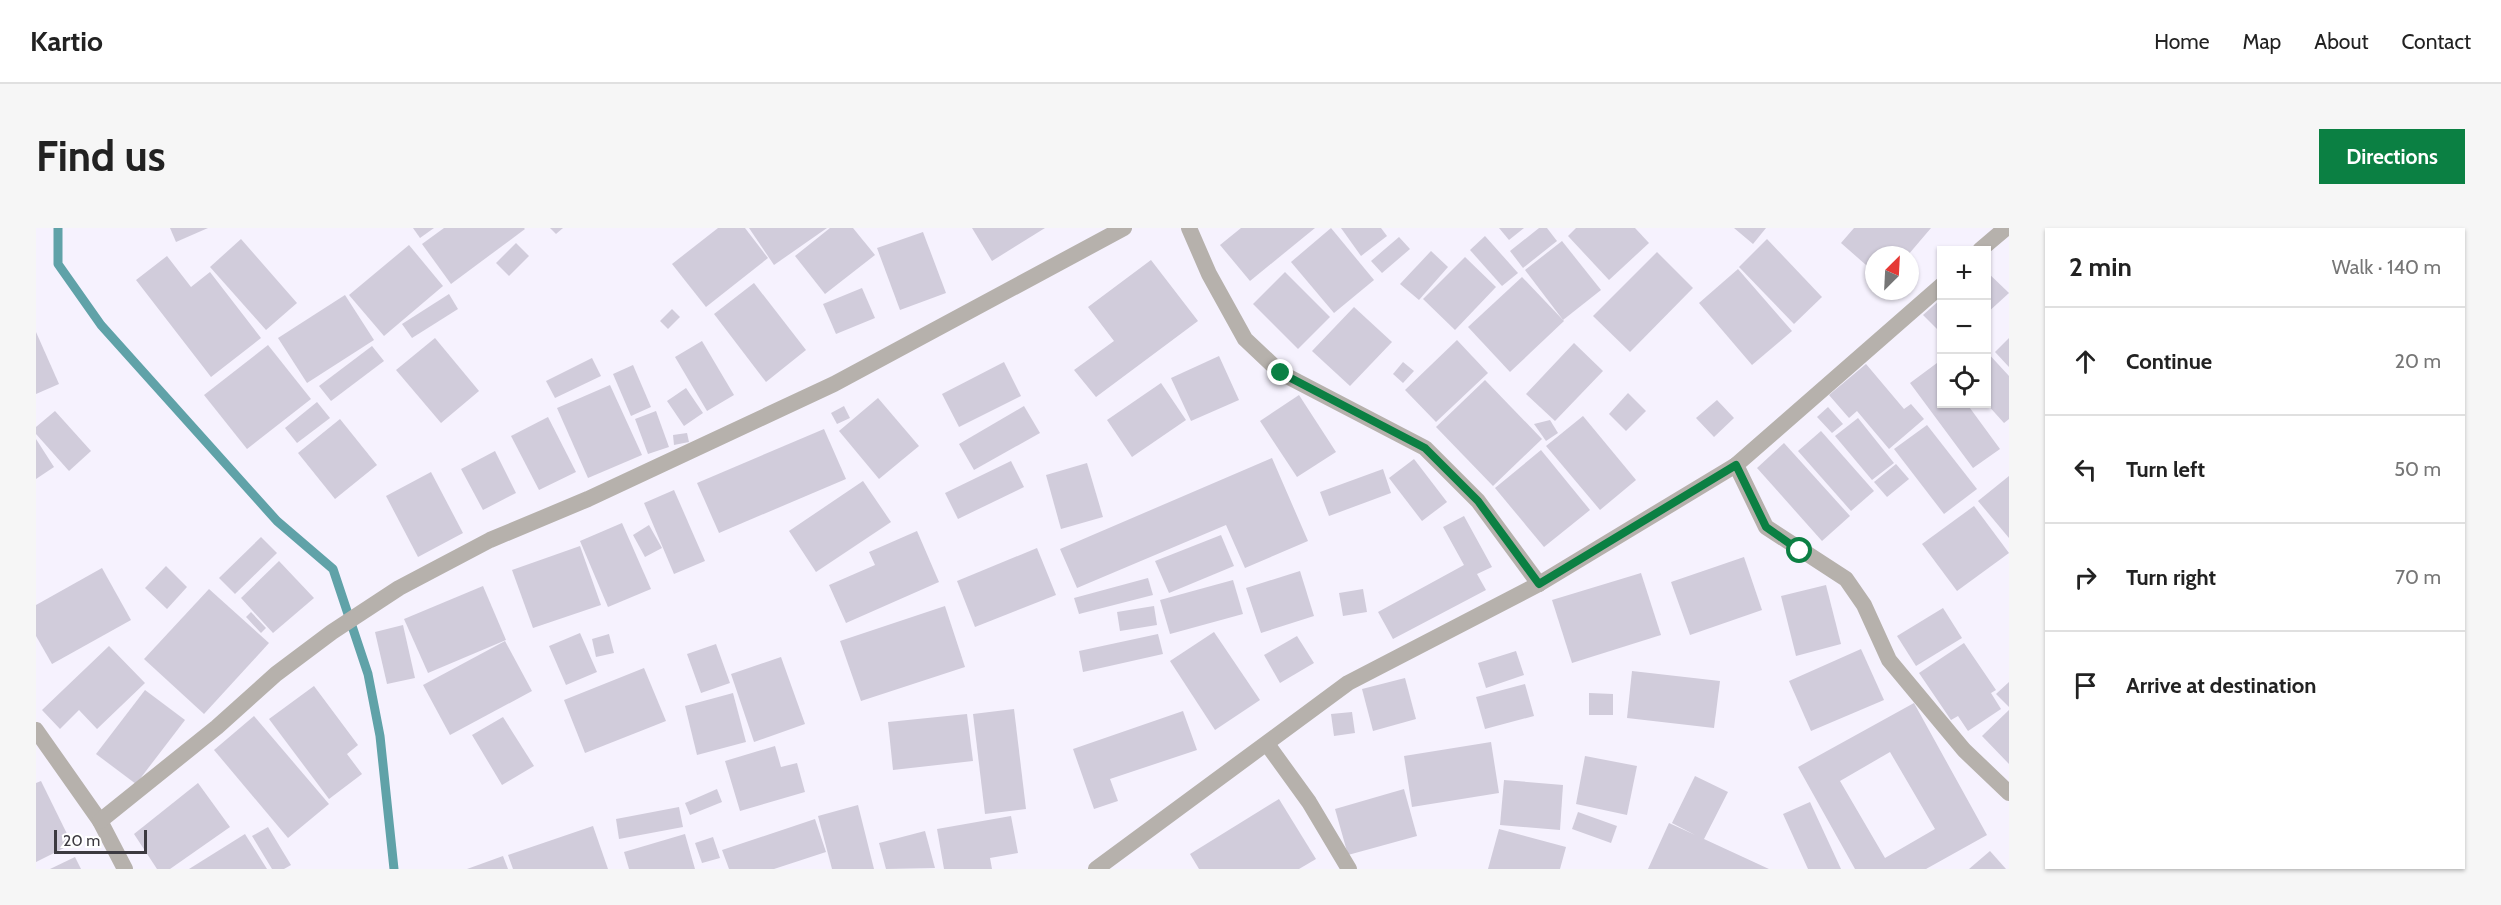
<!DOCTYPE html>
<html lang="en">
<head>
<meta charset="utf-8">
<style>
	body { margin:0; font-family:Cabin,sans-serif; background:#f6f6f6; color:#222 }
	.controls { position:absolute; right:18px; top:18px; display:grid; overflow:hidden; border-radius:0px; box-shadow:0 2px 4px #0004 }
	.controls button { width:54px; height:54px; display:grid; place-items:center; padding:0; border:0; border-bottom:2px solid #e0e0e0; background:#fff; color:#222; font:30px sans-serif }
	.compass { position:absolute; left:1829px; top:18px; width:54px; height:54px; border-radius:50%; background:#fff; box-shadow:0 2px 4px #0004; rotate:24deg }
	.scale { position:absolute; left:18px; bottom:15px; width:93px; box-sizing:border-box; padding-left:6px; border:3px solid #3c3a40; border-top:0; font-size:16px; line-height:21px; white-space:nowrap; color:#3c3a40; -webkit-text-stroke:4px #fff; paint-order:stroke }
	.stop { position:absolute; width:18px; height:18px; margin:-14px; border:4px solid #0b8043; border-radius:50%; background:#fff }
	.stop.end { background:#0b8043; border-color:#fff; box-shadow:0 2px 6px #0008 }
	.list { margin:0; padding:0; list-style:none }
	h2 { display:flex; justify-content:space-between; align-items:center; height:78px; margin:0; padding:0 24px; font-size:26px }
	h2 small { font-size:20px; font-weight:400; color:#767676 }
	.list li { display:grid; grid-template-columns:39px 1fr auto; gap:18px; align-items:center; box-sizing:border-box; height:108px; padding:0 24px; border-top:2px solid #e0e0e0 }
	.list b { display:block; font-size:22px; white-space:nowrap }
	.list em { font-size:20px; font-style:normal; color:#767676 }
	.icon { flex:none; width:33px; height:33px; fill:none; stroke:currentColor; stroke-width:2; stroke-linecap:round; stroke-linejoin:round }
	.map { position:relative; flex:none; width:1973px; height:641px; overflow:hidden; border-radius:0px }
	header { display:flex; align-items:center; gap:36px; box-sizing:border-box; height:84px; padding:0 30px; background:#fff; border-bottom:2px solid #e0e0e0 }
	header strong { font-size:28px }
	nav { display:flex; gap:33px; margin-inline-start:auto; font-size:21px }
	.intro { display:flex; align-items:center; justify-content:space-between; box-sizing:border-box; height:144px; padding:0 36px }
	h1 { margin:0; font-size:42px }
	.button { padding:15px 27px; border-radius:0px; background:#0b8043; color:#fff; font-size:21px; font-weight:700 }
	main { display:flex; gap:36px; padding:0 36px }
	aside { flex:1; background:#fff; border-radius:0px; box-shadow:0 2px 4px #0004 }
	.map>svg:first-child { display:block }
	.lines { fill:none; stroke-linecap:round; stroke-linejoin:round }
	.stream { stroke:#60a2a8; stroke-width:9 }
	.building { fill:#d1ccdb; fill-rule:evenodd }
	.minor { stroke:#b6b1ac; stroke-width:16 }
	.route { stroke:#0b8043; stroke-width:8 }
</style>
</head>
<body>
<header>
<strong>Kartio</strong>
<nav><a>Home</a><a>Map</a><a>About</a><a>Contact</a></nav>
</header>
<div class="intro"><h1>Find us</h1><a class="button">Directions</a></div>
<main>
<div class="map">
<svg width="1973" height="641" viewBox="0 0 1973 641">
	<rect width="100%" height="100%" fill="#f6f2fe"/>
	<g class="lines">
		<polyline class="stream" points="22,0 22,36 65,97 241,293 297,341 332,446 344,508 358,641"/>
	</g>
	<g class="building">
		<polygon points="134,0 172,0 140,14"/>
		<polygon points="377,0 398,0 384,10"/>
		<polygon points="408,0 488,0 489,1 415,56 386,16"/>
		<polygon points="514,0 527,0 520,6"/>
		<polygon points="682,0 709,0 732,30 670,79 636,36"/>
		<polygon points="713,0 791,0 738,37"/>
		<polygon points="794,0 817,0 839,27 789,66 759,28"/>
		<polygon points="936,0 1009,0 956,33"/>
		<polygon points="1205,0 1279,0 1214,53 1184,17"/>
		<polygon points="1295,0 1338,52 1298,85 1255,34"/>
		<polygon points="1305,0 1345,0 1351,8 1325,28"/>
		<polygon points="1463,0 1488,0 1473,12"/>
		<polygon points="1503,0 1511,0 1521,13 1487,40 1474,23"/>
		<polygon points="1540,0 1599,0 1613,15 1573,52 1532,8"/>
		<polygon points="1698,0 1730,0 1717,16"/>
		<polygon points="1818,0 1895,0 1872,27 1838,27 1838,44 1805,15"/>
		<polygon points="887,4 910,65 864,82 841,20"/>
		<polygon points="1449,8 1482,45 1466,58 1434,22"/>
		<polygon points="1363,9 1374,21 1346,45 1335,33"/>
		<polygon points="205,11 261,75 230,102 174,39"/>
		<polygon points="1731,11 1786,69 1758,96 1703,39"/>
		<polygon points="1526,13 1565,62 1527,92 1489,42"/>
		<polygon points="480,15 493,28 473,48 460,35"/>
		<polygon points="373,17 407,58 348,108 313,67"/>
		<polygon points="1395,23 1412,39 1383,72 1364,56"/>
		<polygon points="1621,24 1657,60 1594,124 1557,88"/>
		<polygon points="131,28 155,59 174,44 225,110 175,149 100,52"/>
		<polygon points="1429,29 1460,59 1419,102 1387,71"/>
		<polygon points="1115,32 1162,93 1060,169 1038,142 1078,113 1052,79"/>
		<polygon points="1702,41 1756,103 1716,137 1663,75"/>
		<polygon points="1950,43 1973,65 1950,86"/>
		<polygon points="1249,44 1294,89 1262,121 1217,76"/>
		<polygon points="1486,49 1528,93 1474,144 1432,99"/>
		<polygon points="718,55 770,122 730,154 678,86"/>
		<polygon points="826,60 839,90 800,106 787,76"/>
		<polygon points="413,66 422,81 376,110 366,96"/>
		<polygon points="309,67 338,112 271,155 242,110"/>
		<polygon points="1906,70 1906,106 1887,87"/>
		<polygon points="1318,79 1356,114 1314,158 1276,123"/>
		<polygon points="636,81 644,89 632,101 624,93"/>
		<polygon points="0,104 23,156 0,166"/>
		<polygon points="399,110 443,163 405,195 360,142"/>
		<polygon points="1973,110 1973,139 1959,124"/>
		<polygon points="1421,112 1452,145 1400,194 1369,162"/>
		<polygon points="666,113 698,167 671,183 639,129"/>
		<polygon points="1538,115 1567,143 1519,193 1490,166"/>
		<polygon points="232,117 275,171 211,221 168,167"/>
		<polygon points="336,118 348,133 295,173 283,158"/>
		<polygon points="1950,123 1973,148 1973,191 1968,195 1950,175"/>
		<polygon points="1183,128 1203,172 1155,193 1135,150"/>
		<polygon points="556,130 565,148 519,170 510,153"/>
		<polygon points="968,134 985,168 923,199 906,166"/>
		<polygon points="1367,134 1378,143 1367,155 1357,146"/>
		<polygon points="1901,135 1906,141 1906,176 1931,176 1964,221 1937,240 1874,155"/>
		<polygon points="1830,136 1868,181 1875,176 1888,191 1853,221 1821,183 1813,190 1793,167"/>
		<polygon points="597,137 615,179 595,188 577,146"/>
		<polygon points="1449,152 1506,211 1457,258 1400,199"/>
		<polygon points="1125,155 1150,192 1096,229 1071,192"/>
		<polygon points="574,157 606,227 552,250 521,180"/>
		<polygon points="650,160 667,185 648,198 631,173"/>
		<polygon points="1592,165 1610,183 1590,203 1573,186"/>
		<polygon points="1263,167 1300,224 1261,249 1224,193"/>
		<polygon points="842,170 883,218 843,251 803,203"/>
		<polygon points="1681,172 1698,190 1678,209 1660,190"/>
		<polygon points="281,174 294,190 261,215 249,200"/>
		<polygon points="808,178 814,190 801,196 795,185"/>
		<polygon points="988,178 1004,205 938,242 923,216"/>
		<polygon points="1792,179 1807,196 1796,205 1781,189"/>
		<polygon points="19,183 55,223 33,243 0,206 0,199"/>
		<polygon points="620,183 633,219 612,226 599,191"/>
		<polygon points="1547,188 1600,252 1564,282 1510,218"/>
		<polygon points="512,189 540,244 503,262 475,208"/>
		<polygon points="1822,190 1858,235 1836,252 1799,208"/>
		<polygon points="304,191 341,237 299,271 262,225"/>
		<polygon points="1514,192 1522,205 1510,213 1498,196"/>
		<polygon points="1891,197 1941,261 1908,286 1858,221"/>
		<polygon points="788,201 810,251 683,305 661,255"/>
		<polygon points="1785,203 1838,263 1815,283 1762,223"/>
		<polygon points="651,205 653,214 638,217 637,207"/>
		<polygon points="0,211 18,239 0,251"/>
		<polygon points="1748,215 1814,288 1786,313 1721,240"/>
		<polygon points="1505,222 1554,282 1508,319 1459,260"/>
		<polygon points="459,223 480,265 447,282 425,241"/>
		<polygon points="1236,230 1272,313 1209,340 1190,297 1041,360 1024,321"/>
		<polygon points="1378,231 1411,274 1386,293 1353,250"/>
		<polygon points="975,233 988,259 922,291 909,265"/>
		<polygon points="1051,235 1067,289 1025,301 1010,247"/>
		<polygon points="1860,236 1873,251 1851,269 1838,254"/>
		<polygon points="1347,241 1355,265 1293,288 1284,264"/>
		<polygon points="395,244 427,305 382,329 350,268"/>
		<polygon points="1973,248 1973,310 1942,273"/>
		<polygon points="827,253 855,294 780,344 753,303"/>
		<polygon points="638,262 669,333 638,346 608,275"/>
		<polygon points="1938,278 1973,325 1921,363 1886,316"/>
		<polygon points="1428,288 1456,339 1441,346 1450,362 1357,411 1342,384 1428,337 1407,299"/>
		<polygon points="586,295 615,361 572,379 544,313"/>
		<polygon points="613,297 626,320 609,329 597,307"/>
		<polygon points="881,303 903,354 810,395 793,357 839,337 833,324"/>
		<polygon points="1185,307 1198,338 1133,365 1119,333"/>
		<polygon points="225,309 241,325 199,366 183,350"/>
		<polygon points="544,318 565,377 497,400 476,342"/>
		<polygon points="1001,320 1020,367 939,399 921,353"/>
		<polygon points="1708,329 1726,382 1654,407 1635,354"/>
		<polygon points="243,333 278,370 237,405 205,370"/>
		<polygon points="130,338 151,359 131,381 109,360"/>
		<polygon points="66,340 95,392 16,436 0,408 0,377"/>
		<polygon points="1264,343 1278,388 1225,405 1210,360"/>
		<polygon points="1605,345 1625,407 1536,435 1516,372"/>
		<polygon points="1112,350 1117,367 1043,386 1038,370"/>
		<polygon points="1197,352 1207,386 1134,406 1124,372"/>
		<polygon points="1790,357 1805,416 1760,428 1745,368"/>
		<polygon points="447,358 470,412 392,445 368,391"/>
		<polygon points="173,361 233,415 168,486 108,431"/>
		<polygon points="1327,361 1331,384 1307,388 1303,365"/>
		<polygon points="909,378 929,439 825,473 804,413"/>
		<polygon points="1118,378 1121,397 1084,403 1081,384"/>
		<polygon points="1907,380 1926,410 1880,438 1861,408"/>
		<polygon points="215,384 230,400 225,405 210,389"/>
		<polygon points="367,397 379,450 351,456 339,404"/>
		<polygon points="1178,404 1224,472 1179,502 1134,433"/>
		<polygon points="544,405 561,444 530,457 513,418"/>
		<polygon points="573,406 578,425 560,429 556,411"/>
		<polygon points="1122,406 1127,426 1047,444 1043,423"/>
		<polygon points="1261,408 1278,435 1244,455 1228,427"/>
		<polygon points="469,413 496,463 414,507 387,457"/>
		<polygon points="1928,415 1960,462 1955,465 1965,481 1932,503 1922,488 1915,492 1883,445"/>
		<polygon points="680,416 694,455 665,465 651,426"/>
		<polygon points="73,418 109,455 61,501 43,482 24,501 6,482"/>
		<polygon points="1825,421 1848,472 1775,503 1753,453"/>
		<polygon points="1480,423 1488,447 1450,460 1442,435"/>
		<polygon points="745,429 769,496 718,514 695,446"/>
		<polygon points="608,440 630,493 549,525 528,472"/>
		<polygon points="1596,443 1684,453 1678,500 1591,490"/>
		<polygon points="1369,450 1380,491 1337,503 1326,461"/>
		<polygon points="1973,454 1973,479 1960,466"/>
		<polygon points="1489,456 1498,488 1449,501 1440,469"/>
		<polygon points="278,458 322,517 311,526 326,546 293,571 233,491"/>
		<polygon points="109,462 149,492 100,556 60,526"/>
		<polygon points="697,465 710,514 661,527 649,478"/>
		<polygon points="1553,465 1577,466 1577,487 1553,487"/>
		<path d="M1878,475L1951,607L1890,641H1819L1762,539ZM1854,524L1899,601L1849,630L1804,553Z"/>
		<polygon points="978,481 990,581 949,586 937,486"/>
		<polygon points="1973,482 1973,536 1946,508"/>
		<polygon points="1147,483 1161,522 1074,551 1082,573 1058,581 1037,521"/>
		<polygon points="1316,484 1319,505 1298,508 1295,486"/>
		<polygon points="931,486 937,533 857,542 852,494"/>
		<polygon points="218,488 293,576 252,610 178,522"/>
		<polygon points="467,489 498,538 466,557 436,507"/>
		<polygon points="1455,514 1463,565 1376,579 1368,528"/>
		<polygon points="739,518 745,539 761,535 769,564 704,583 689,533"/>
		<polygon points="1549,528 1601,538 1591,587 1540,576"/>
		<polygon points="1659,548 1692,564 1668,611 1733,641 1612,641 1633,595 1659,607 1636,595"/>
		<polygon points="1468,552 1527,557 1524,602 1464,597"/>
		<polygon points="5,553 36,616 0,634 0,555"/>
		<polygon points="162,555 194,599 134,641 121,641 98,606"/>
		<polygon points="681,561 686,574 654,587 649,575"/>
		<polygon points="1368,561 1381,608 1312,627 1299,581"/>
		<polygon points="1243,571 1280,631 1263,641 1163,641 1154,626"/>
		<polygon points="1774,574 1805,641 1772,641 1747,586"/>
		<polygon points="822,577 838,641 796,641 782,588"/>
		<polygon points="643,579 647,599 583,611 580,591"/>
		<polygon points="1542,584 1581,598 1575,615 1536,601"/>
		<polygon points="975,588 982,625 954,630 956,641 908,641 901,601"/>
		<polygon points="779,591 790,624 738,641 693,641 686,622"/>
		<polygon points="557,598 572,641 477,641 472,627"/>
		<polygon points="232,599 255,637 248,641 236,641 216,608"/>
		<polygon points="1463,601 1530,619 1524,641 1452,641"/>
		<polygon points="889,603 899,640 850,641 843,615"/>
		<polygon points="209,606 231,641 153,641"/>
		<polygon points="649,606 659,641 593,641 588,624"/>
		<polygon points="677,609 684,630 666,635 659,615"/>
		<polygon points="1954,623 1970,641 1933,641"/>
		<polygon points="467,628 472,641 431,641"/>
		<polygon points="39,629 45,641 14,641"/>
	</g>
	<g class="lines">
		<g class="minor">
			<polyline points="1153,0 1173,46 1209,111 1245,145 1389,220 1442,273 1503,356"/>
			<polyline points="1944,22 1970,0"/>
			<polyline points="1700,237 1730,299 1810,351 1828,377 1853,432 1928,522 1973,565"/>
			<polyline points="0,502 64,593 89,641"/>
			<polyline points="1231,516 1273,574 1313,641"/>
			<polyline points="64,593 181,499 240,446 296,404 363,360 454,312 552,271 798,156 1088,0"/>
			<polyline points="1060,641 1312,455 1503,356 1700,237 1906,57"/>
		</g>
	</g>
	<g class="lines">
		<polyline class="route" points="1245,145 1389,220 1442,273 1503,356 1700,237 1730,299 1764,323"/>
	</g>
</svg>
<div class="controls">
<button>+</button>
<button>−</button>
<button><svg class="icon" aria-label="locate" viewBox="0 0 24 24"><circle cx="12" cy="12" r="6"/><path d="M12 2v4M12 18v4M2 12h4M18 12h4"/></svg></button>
</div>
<svg class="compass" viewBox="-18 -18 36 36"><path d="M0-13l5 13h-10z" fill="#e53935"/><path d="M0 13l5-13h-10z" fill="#767676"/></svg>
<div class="scale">20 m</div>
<div class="stop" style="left:1764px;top:323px"></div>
<div class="stop end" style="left:1245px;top:145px"></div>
</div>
<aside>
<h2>2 min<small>Walk · 140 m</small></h2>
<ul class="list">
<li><svg class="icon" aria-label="ahead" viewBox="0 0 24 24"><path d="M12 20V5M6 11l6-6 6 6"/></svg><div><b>Continue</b></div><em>20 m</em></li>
<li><svg class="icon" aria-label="left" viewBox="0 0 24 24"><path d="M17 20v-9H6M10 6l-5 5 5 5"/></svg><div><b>Turn left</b></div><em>50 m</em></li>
<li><svg class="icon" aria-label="right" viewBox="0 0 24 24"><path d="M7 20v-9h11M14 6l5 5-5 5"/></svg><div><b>Turn right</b></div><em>70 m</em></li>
<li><svg class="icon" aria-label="arrive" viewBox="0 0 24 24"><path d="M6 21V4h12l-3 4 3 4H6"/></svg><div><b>Arrive at destination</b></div></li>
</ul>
</aside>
</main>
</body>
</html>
